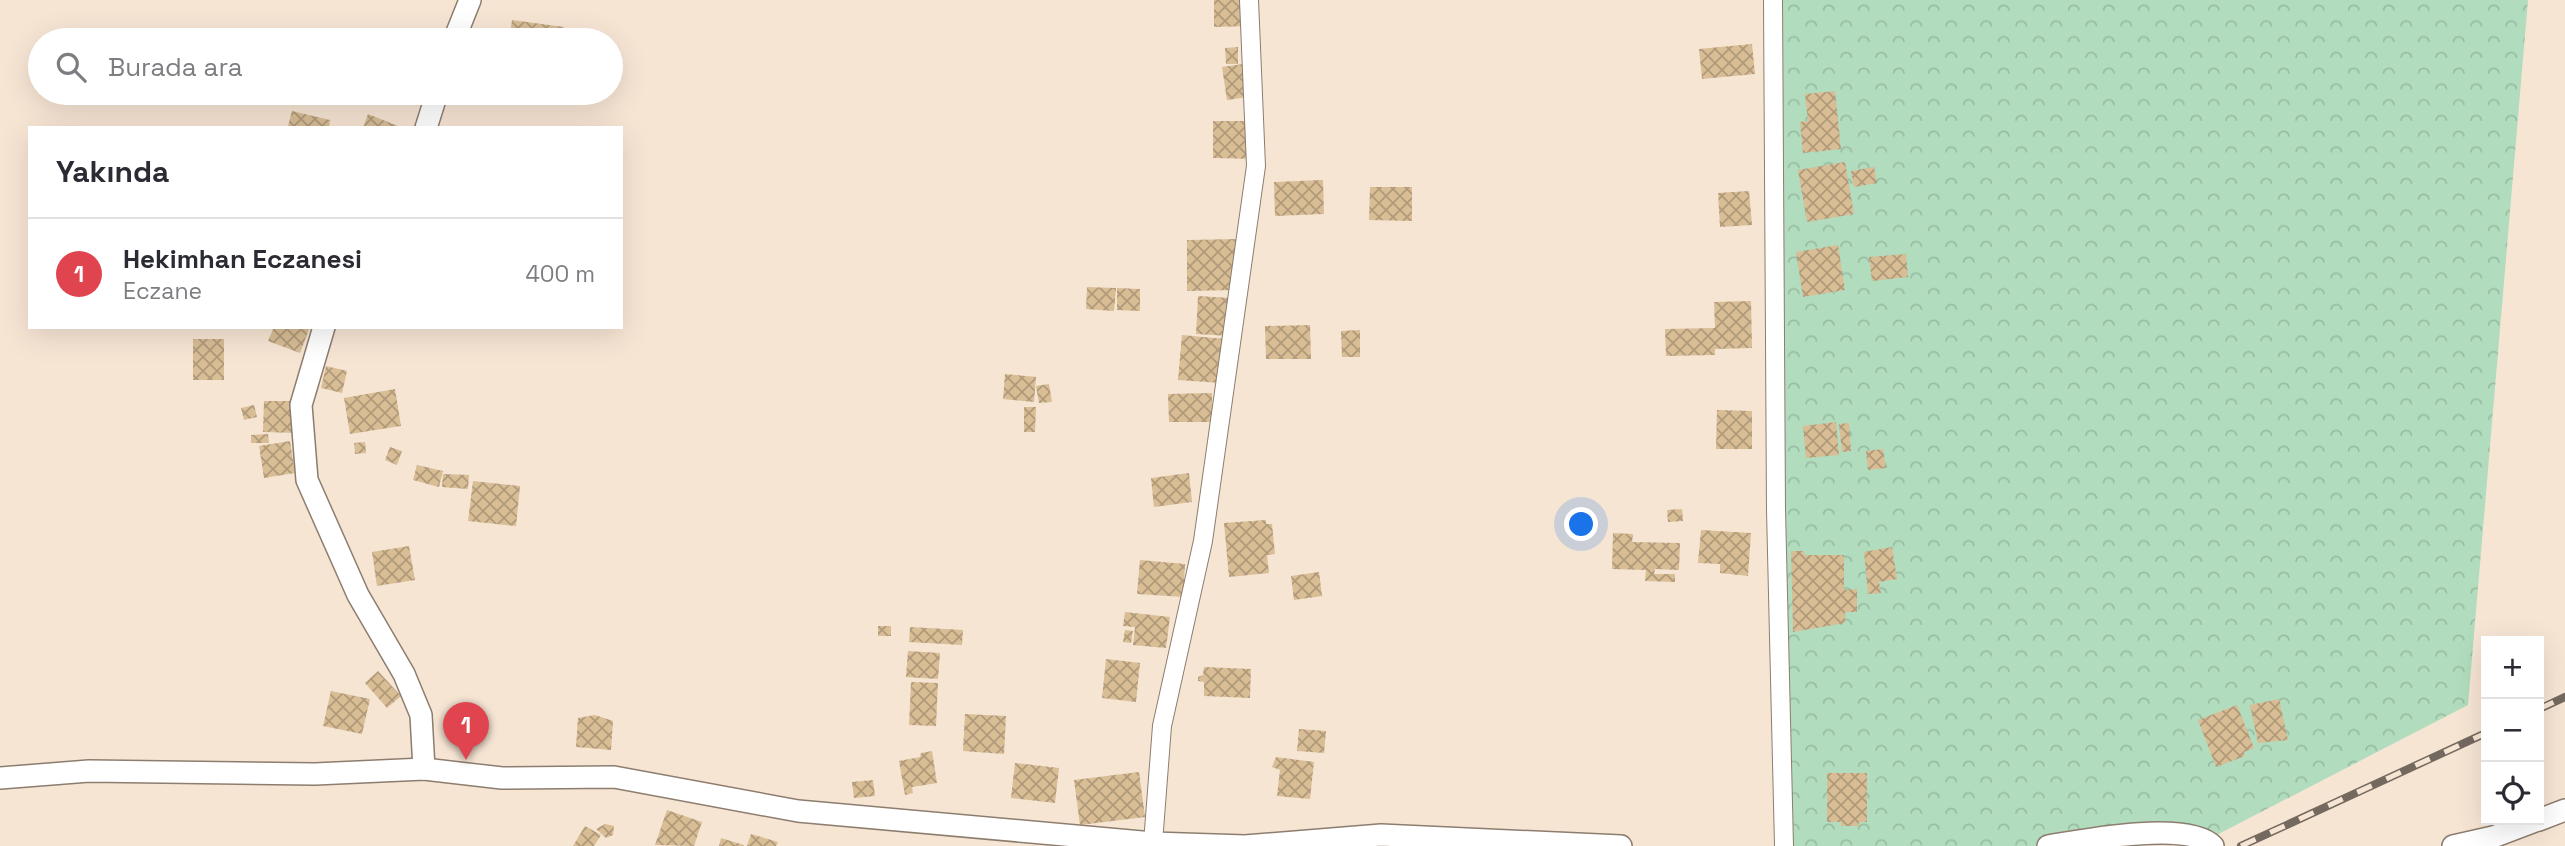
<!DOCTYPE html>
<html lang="tr">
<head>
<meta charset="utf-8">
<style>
	body { margin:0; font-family:"Space Grotesk",sans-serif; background:#f7f7f7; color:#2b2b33 }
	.controls { position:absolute; right:21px; bottom:21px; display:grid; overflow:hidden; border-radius:0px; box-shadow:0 7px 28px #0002 }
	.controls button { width:63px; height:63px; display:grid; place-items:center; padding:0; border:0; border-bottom:2px solid #e1e1e2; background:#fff; color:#2b2b33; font:35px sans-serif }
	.you { position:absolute; left:1582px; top:525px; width:24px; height:24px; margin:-18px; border:5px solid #fff; border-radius:50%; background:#1a73e8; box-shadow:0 0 0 10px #1a73e833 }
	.badge { display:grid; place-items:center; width:46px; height:46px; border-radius:50%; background:#0f766e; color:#fff; font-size:23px; font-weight:700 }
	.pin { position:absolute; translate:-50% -58px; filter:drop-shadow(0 2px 4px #0008) }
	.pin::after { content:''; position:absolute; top:37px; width:24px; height:21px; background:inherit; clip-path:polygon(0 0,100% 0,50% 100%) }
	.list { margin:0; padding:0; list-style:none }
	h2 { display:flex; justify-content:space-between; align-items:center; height:91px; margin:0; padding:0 28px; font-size:30px }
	h2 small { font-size:23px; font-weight:400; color:#7c7c81 }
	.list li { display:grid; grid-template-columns:46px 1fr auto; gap:21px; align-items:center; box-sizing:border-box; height:112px; padding:0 28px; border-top:2px solid #e1e1e2 }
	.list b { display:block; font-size:26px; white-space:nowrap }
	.list p { margin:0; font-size:23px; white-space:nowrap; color:#7c7c81 }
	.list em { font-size:23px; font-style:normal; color:#7c7c81 }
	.icon { flex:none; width:38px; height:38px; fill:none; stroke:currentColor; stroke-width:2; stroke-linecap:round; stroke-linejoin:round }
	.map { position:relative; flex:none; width:2565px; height:846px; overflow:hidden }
	.search { position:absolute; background:#fff; box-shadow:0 7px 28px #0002; left:28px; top:28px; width:595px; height:77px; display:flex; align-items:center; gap:18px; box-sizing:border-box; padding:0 24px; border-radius:38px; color:#7c7c81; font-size:26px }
	.panel { position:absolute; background:#fff; box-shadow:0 7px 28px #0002; left:28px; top:126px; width:595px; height:203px; border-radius:0px }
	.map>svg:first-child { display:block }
	.forest { fill:url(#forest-crowns) }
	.building { fill:url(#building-cross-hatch) }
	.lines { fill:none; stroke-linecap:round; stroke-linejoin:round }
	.minor-casing { stroke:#8d7d6e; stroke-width:20 }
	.tertiary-casing { stroke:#8d7d6e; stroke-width:24 }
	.minor { stroke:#fff; stroke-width:18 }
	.tertiary { stroke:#fff; stroke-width:21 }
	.rail-casing { stroke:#73695f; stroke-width:8 }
	.rail { stroke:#f7e5d4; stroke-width:5; stroke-dasharray:16; stroke-linecap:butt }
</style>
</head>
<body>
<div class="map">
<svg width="2565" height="846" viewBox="0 0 2565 846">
	<defs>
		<pattern id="forest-crowns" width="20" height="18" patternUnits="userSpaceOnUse" patternTransform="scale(1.75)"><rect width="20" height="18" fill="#b1dcbd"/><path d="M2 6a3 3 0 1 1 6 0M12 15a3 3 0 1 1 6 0" fill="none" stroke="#99bda3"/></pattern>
		<pattern id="building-cross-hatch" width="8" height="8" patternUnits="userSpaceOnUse" patternTransform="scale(1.75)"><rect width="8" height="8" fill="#d8bd95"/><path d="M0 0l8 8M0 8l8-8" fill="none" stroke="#b09a7a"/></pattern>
	</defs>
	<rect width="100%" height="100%" fill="#f7e5d4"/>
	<polygon class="forest" points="1769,0 2528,0 2468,705 2207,840 2031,846 1784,846"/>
	<g class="building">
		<polygon points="1214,0 1252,0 1252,26 1214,27"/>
		<polygon points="512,20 564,27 563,40 509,40"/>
		<polygon points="1752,44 1755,74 1702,79 1699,49"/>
		<polygon points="1238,47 1238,64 1226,64 1225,48"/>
		<polygon points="1250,63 1255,96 1227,100 1222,67"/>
		<polygon points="1835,91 1841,149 1803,153 1800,122 1808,121 1805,94"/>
		<polygon points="292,111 330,120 329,128 288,126"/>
		<polygon points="368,114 403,128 363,128"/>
		<polygon points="1213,121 1256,121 1256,159 1213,158"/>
		<polygon points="1845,162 1854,214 1807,222 1798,170"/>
		<polygon points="1874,167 1877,183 1854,187 1851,171"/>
		<polygon points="1323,180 1324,214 1275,216 1274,182"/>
		<polygon points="1370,187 1412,187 1412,221 1369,220"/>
		<polygon points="1749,191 1752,225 1720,227 1718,193"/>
		<polygon points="1236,239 1237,290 1187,291 1187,240"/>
		<polygon points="1838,245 1845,290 1803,297 1796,252"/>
		<polygon points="1906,254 1908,277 1872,281 1869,257"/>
		<polygon points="1087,287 1116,288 1114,311 1086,309"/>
		<polygon points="1117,288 1140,289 1140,311 1117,310"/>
		<polygon points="1198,296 1231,298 1229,336 1196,334"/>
		<polygon points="1751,301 1752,348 1715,349 1715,355 1666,356 1665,329 1715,328 1714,302"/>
		<polygon points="1310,325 1311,359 1266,359 1265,326"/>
		<polygon points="274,327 310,327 300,353 268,341"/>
		<polygon points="1360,330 1360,357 1342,357 1341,331"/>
		<polygon points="1182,335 1225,339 1221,383 1178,380"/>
		<rect x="193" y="339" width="31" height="41"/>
		<polygon points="326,366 347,371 342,393 321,388"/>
		<polygon points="1005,374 1036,377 1034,402 1003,399"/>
		<polygon points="1049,384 1052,402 1039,403 1036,386"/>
		<polygon points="395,389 401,426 350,434 344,398"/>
		<polygon points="1212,393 1212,422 1169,422 1168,394"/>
		<polygon points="264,401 296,401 295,433 263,432"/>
		<polygon points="254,405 257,417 244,420 241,408"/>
		<polygon points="1024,407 1036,407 1035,432 1024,432"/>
		<polygon points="1717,410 1752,411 1752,449 1716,449"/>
		<polygon points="1836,422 1839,455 1806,458 1803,426"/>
		<polygon points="1849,423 1851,451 1842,452 1839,424"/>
		<polygon points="268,434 269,443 251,443 251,435"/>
		<polygon points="290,441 295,473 264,478 259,446"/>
		<polygon points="365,442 366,453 355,454 354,443"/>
		<polygon points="390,447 402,451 397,465 385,460"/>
		<polygon points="1883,449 1886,468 1868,470 1866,451"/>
		<polygon points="417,465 443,471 439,487 413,480"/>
		<polygon points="1189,473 1192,502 1154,507 1151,478"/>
		<polygon points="443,474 469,475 468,489 442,487"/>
		<polygon points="473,481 520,486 516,526 468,521"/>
		<polygon points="1682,509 1683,521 1668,522 1667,510"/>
		<polygon points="1266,520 1266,524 1272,524 1275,554 1267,555 1269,573 1229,577 1224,523"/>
		<polygon points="1701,530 1751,533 1748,576 1720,573 1720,564 1698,563"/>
		<polygon points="1613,533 1633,534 1632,542 1680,543 1679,570 1655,569 1654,574 1675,574 1675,582 1645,581 1646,570 1612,569"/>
		<polygon points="409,546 415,580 377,586 372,552"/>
		<polygon points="1892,547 1897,579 1879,582 1881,593 1868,594 1864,552"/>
		<polygon points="1791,551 1804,551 1804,555 1844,555 1844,590 1857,589 1857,612 1845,612 1845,623 1793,632"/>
		<polygon points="1140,560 1185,564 1183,597 1137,594"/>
		<polygon points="1319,572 1322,596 1294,600 1291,576"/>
		<polygon points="1125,612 1170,617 1166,648 1133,645 1135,627 1123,626"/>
		<rect x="878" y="626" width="13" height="10"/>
		<polygon points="910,627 963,630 962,645 909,642"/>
		<polygon points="1125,630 1133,631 1131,643 1123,642"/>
		<polygon points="908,651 940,653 938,679 906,677"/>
		<polygon points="1106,659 1140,663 1136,702 1102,698"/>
		<polygon points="1204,667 1251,669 1250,698 1204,696 1204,682 1198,681 1198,677 1203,675"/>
		<polygon points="378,671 401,696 387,708 365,683"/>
		<polygon points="911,682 938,683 936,726 909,725"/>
		<polygon points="331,691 370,699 362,734 323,726"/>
		<polygon points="2279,699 2288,740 2258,743 2250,705"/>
		<polygon points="2237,705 2254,748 2244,752 2245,756 2216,767 2198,720"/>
		<polygon points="965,714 1006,716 1004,754 963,751"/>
		<polygon points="595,715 613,721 611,750 576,747 578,718"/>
		<polygon points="1299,729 1326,731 1324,753 1297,751"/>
		<polygon points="932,751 937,783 912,787 913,793 905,795 899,761 920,757 921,753"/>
		<polygon points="1276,757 1314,762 1310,799 1277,796 1280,770 1272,767"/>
		<polygon points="1015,763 1059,768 1055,803 1011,798"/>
		<polygon points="1139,772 1145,817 1080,825 1074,780"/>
		<polygon points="1827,773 1867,773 1867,822 1859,822 1859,826 1841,826 1841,822 1827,822"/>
		<polygon points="873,780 875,796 854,798 852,782"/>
		<polygon points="667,810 702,822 694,846 655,845"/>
		<polygon points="605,824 614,826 613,835 606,838 596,829"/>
		<polygon points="585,826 601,835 594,846 573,846"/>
		<polygon points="751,834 778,842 776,846 747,846"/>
		<polygon points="721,838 744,845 744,846 719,846"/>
	</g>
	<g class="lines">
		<g class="minor-casing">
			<g id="minor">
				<polyline points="1773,0 1776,510 1784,846"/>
				<polyline points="1153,843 1162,726 1203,541 1256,166 1249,0"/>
			</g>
		</g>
		<g class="tertiary-casing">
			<g id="tertiary">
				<polyline points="454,40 470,0"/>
				<polyline points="426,128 437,93"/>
				<polyline points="324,327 301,405 307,480 358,595 404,674 421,715 424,769"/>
				<polyline points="0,778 89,771 315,774 424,769 502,778 614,777 798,811 1153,843 1245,846 1381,835 1621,846"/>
				<polyline points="2539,820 2565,810"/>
				<path d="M2048,846C2083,840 2188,820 2213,846"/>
				<polyline points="2453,846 2493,837 2538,820"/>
			</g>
		</g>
		<use href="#minor" class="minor"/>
		<use href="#tertiary" class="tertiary"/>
		<g class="rail-casing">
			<g id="rail">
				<polyline points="2539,709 2565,697"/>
				<polyline points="2241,846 2486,733"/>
			</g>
		</g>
		<use href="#rail" class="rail"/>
	</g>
</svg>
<div class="controls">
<button>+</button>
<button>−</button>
<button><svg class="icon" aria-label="locate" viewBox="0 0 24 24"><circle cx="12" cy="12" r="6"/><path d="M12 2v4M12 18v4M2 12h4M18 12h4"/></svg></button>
</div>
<div class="you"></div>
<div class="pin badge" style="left:466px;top:760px;background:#e0444e">1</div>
<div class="search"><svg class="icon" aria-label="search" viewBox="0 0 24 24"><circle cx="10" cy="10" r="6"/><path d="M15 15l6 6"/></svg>Burada ara</div>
<section class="panel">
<h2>Yakında<small></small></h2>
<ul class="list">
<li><span class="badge" style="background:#e0444e">1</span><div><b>Hekimhan Eczanesi</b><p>Eczane</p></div><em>400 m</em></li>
</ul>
</section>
</div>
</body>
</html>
